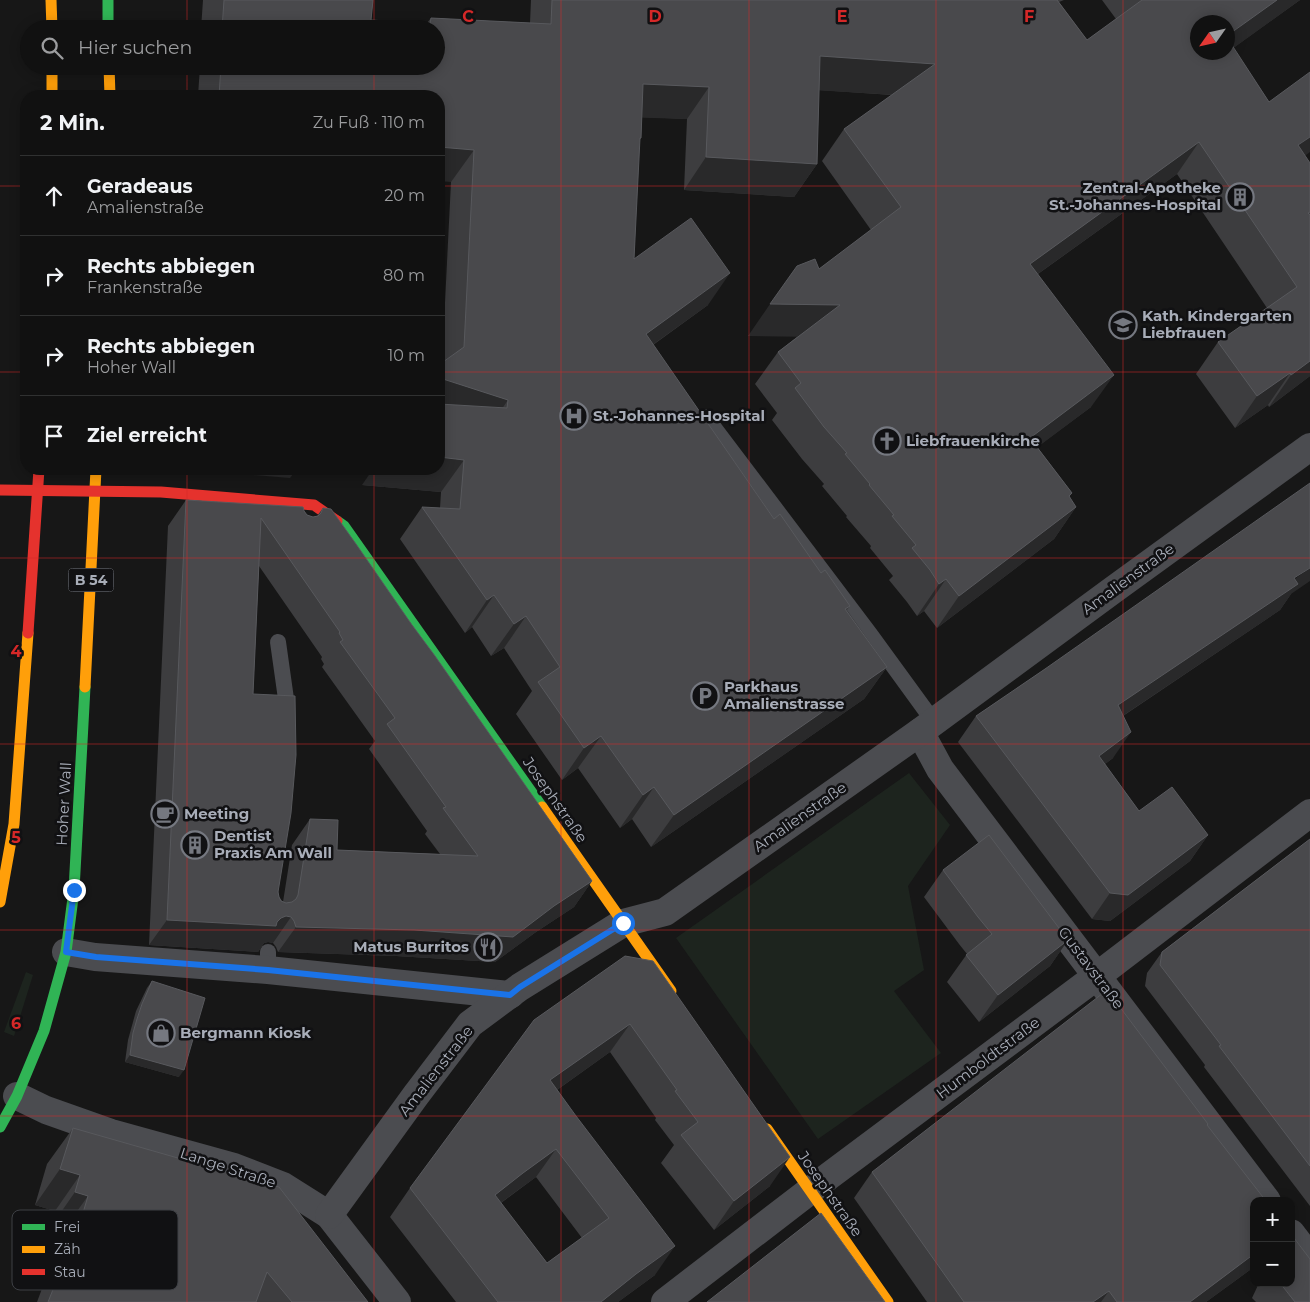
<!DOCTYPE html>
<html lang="de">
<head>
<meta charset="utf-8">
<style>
	body { margin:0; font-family:Montserrat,sans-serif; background:#1e1f1f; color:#f1f3f6 }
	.controls { position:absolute; right:15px; bottom:15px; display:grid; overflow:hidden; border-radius:10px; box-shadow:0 2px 12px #0003 }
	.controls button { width:45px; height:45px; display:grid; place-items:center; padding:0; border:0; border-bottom:1px solid #303131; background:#111; color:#f1f3f6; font:25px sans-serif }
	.compass { position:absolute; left:1190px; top:15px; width:45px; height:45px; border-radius:50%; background:#111; box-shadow:0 2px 12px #0003; rotate:236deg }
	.stop { position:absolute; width:15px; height:15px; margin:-11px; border:4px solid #1a73e8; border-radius:50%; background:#fff }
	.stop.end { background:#1a73e8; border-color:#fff; box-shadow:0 1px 5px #0008 }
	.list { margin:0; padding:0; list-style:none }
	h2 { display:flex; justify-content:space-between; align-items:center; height:65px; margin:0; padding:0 20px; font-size:21px }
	h2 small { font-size:16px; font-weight:400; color:#9c9d9f }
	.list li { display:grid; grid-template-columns:32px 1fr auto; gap:15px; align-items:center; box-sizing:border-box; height:80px; padding:0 20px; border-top:1px solid #303131 }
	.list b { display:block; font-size:19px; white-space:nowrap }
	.list p { margin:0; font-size:16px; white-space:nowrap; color:#9c9d9f }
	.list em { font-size:16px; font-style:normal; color:#9c9d9f }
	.icon { flex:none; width:28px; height:28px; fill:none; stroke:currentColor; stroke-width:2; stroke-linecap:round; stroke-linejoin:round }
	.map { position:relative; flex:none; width:1310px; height:1302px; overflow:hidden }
	.search { position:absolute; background:#111; box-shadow:0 2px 12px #0003; left:20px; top:20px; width:425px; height:55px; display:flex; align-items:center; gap:12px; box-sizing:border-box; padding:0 18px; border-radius:28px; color:#9c9d9f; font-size:19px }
	.panel { position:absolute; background:#111; box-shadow:0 2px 12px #0003; left:20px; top:90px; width:425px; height:385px; border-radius:20px }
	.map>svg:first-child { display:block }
	.green { fill:#1d241e }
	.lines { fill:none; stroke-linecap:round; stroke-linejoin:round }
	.lane { stroke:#4b4c50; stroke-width:16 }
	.street { stroke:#4b4c50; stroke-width:28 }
	.fast { stroke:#30b455; stroke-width:11 }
	.slow { stroke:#ff9f0a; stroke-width:11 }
	.jam { stroke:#e5322d; stroke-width:11 }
	.wall { fill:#3d3d3f; fill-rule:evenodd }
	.shaded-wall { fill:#29292a }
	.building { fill:#49494c; stroke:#58595d; fill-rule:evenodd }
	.route { stroke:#1a73e8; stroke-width:6 }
	.grid { fill:none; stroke:#d62828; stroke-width:1; stroke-opacity:0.55 }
	.labels { text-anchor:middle; stroke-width:5; stroke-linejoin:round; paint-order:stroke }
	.shield { fill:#111113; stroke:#7b7e86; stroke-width:1 }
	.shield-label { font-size:14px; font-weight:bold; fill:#a8adb8 }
	.poi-label { font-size:15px; font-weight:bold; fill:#a8adb8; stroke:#111113; text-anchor:start }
	.street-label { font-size:15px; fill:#a8adb8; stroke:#111113 }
	.key { fill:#111113; stroke:#3e4045; stroke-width:1 }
	.key-label { font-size:14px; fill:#a8adb8 }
	.grid-label { font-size:16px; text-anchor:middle; font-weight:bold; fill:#d62828; stroke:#111113; stroke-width:5; stroke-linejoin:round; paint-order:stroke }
</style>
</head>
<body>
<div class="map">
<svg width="1310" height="1302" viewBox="0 0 1310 1302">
	<rect width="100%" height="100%" fill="#171717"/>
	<g class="green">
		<polygon points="909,773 950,825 908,886 924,970 894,991 941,1053 818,1139 676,938"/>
		<polygon points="26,972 33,975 14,1036 4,1032"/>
	</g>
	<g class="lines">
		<g class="lane">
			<polyline points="706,417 870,634 934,722"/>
			<polyline points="278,642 287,706 287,716"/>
			<polyline points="268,970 268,952"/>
		</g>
		<g class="street">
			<polyline points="920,732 940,769 1267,1201"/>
			<polyline points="66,952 95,957 268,970 510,995"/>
			<polyline points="17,1096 46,1110 111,1133 234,1167 283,1186 329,1215 397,1302"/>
			<polyline points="329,1215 416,1095 470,1024 520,987 623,923 665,912 920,732 1113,590 1310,447"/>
			<polyline points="1291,1233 1310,1258"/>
			<polyline points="665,1302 829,1176 1097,976 1310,813"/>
		</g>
		<g class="fast">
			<polyline points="108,0 108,29"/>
			<polyline points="337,521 344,526 542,807"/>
			<polyline points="0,1127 17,1096 44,1031 66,952 74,890 85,687"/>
		</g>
		<g class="slow">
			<polyline points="51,0 52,29"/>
			<polyline points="52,66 52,96"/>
			<polyline points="109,66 110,96"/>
			<polyline points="85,687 96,469"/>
			<polyline points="542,807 671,991"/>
			<polyline points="0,902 14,824 28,633"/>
			<polyline points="767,1129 888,1302"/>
		</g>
		<g class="jam">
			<polyline points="0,490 161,492 314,505 337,521"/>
			<polyline points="28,633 39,469"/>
		</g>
	</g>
	<g class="wall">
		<polygon points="203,0 373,0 371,20 427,23 431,18 530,23 531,0 1064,0 1059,2 1087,40 1116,19 1102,0 1300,0 1233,48 1310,163 1310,376 1269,407 1268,405 1235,428 1196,374 1218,342 1267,308 1177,174 1038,274 1091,407 1037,447 1072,493 1069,497 1076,507 1054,539 937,628 924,611 917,616 907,602 889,580 893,576 870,548 871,546 846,517 847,516 822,486 824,484 802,459 772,420 777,413 755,384 778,352 798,336 748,336 819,269 871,230 822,161 844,129 892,95 819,90 817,164 794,197 684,190 687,119 642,117 641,138 639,141 634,259 708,305 653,345 774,519 850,606 847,610 887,667 864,699 651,847 632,819 620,828 578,768 562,780 516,714 532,691 504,648 491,656 472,627 465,633 400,539 422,507 440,508 441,492 362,485 439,469 439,367 442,363 451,182 439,96 198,96 200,66 436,66 436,29 201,29"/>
		<path d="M186,500L304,511L307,515L313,517L317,516L323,508L412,625L592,881L574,907L536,932L495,962L396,956L278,952L276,947L273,943L268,942L264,943L258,952L149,945L168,526ZM259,566L322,657L321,659L324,664L322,667L375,741L369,749L427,831L425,834L440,854L337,850L310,819L292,845L283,902L279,897L253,694Z"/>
		<polygon points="1291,594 1280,610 1123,716 1113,758 1105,764 1139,811 1208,835 1190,861 1110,921 1092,919 958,742 976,716 1045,669"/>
		<polygon points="1310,839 1310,1206 1204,1067 1205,1065 1145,986 1147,973 1162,952"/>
		<polygon points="943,870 1068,940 1050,966 979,1022 947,982 967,954 959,944 924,897"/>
		<path d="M625,956L770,1186L714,1230L661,1163L674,1145L655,1120L656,1118L610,1052L557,1090L655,1275L618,1302H456L390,1217L410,1188ZM536,1177L582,1238L547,1263L501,1203Z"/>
		<polygon points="152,981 179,1077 125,1062 128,1040 136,1011 147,988"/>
		<polygon points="1207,1125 1254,1201 1254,1267 1206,1302 927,1302 854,1198 872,1172"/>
		<polygon points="73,1128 368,1302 37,1302 43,1286 50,1277 62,1232 50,1228 55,1211 35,1205 47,1164"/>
		<polygon points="1259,1283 1291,1283 1310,1302 1256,1302 1252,1298"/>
	</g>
	<g class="shaded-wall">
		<polygon points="1277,0 1300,0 1228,52 1228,35"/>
		<polygon points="820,56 935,64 912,96 797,89"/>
		<polygon points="643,84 709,87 687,119 620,117"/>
		<polygon points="1310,137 1310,152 1276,178 1298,145"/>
		<polygon points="1199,142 1177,174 1007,296 1030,264"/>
		<polygon points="439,147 474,150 451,182 439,181"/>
		<polygon points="706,157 817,164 794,197 684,190"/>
		<polygon points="730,273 708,305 623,366 646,334"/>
		<polygon points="770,304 840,305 817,337 748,336"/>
		<polygon points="1310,361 1310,376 1269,407 1291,375"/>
		<polygon points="1290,373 1268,405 1235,428 1257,396"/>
		<polygon points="1114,375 1091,407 1007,470 1030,438"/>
		<polygon points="443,379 508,400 486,432 439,417 439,385"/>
		<polygon points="439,457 464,460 441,492 362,485 373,469 439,469"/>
		<polygon points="183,469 297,469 290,478"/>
		<polygon points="1076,507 1054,539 937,628 959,596"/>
		<polygon points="1310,568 1310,581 1291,594 1280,610 1100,731 1118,705"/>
		<polygon points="946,579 924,611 917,616 939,584"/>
		<polygon points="494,595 472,627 465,633 487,600"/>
		<polygon points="526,616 504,648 491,656 514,624"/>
		<polygon points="887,667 864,699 651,847 674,815"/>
		<polygon points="1131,732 1113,758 1081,782 1099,756"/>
		<polygon points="601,736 578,768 562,780 584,748"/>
		<polygon points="654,787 632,819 620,828 643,795"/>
		<polygon points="1208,835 1190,861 1110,921 1092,919 1110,893"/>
		<polygon points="592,881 574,907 536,932 495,962 396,956 278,952 296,927 554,906"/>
		<polygon points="286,916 291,917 273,943 268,942 264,943 258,952 149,945 167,920"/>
		<polygon points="1068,940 1050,966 979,1022 998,995"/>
		<polygon points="630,1024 610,1052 530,1109 550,1080"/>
		<polygon points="130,1055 184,1070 179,1077 125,1062"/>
		<polygon points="556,1149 536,1177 503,1201 475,1224 495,1195 523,1173"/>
		<polygon points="790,1157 770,1186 714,1230 734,1201"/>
		<polygon points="60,1169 80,1175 55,1211 35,1205"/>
		<polygon points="75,1192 88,1196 62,1232 50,1228"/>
		<polygon points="675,1246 655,1275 618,1302 601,1302 636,1274"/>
		<polygon points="1254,1254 1254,1267 1206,1302 1190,1302"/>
		<polygon points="1109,1291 1101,1302 1093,1302"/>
	</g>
	<g class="building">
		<polygon points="224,0 373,0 371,20 430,24 431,18 551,24 552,0 1057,0 1087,40 1142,0 1277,0 1228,35 1228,22 1198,22 1198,52 1228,52 1228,39 1269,102 1310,72 1310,137 1298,145 1310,163 1310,212 1308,213 1310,215 1310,361 1291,375 1290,373 1257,396 1218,342 1297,287 1199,142 1030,264 1114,375 1030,438 1072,493 1069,496 1076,507 959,596 946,579 939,584 930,570 912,548 916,545 892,516 894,515 869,485 870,484 845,454 847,453 824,427 795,388 801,383 778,352 840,305 770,304 797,266 815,259 819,269 901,207 844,129 935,64 820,56 817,164 706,157 709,87 643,84 641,138 640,138 634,259 691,218 730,273 646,334 774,519 780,514 821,573 825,570 850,606 845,609 887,667 674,815 654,787 643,795 601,736 584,748 538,682 560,667 526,616 514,624 494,595 487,600 422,507 460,509 464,460 439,457 439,404 507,408 508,400 443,379 443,362 464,347 474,150 439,147 439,96 219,96 221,66 436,66 436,29 222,29"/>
		<polygon points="1310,483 1310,568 1294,578 1298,584 1118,705 1131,732 1099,756 1139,811 1172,787 1208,835 1128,895 1110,893 976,716 1045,669"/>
		<path d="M186,500L303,507L304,511L307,515L313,517L318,516L321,513L323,508L331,509L356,544L412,625L435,656L592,881L554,906L513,937L414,930L296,927L294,921L291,917L286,916L281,918L277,922L276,926L167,920ZM261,518L340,632L339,633L343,640L340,642L395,718L387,724L446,807L443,808L478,856L337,850L338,820L310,819L298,895L296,899L292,902L286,903L281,901L279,897L278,892L291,813L296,755L295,696L253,694Z"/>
		<polygon points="989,835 1068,940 998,995 966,955 992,934 978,917 943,870"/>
		<polygon points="1310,839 1310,1166 1219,1046 1221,1045 1160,965 1162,952"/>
		<path d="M625,956L653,961L790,1157L734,1201L681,1135L698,1122L675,1091L677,1090L630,1024L550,1080L576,1116L675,1246L636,1274L601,1302H498L410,1188L534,1020ZM556,1149L609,1218L547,1263L495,1195L523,1173Z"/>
		<polygon points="152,981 205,998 184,1070 130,1055 133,1033 137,1019 142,1004"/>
		<polygon points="1107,990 1208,1124 1207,1125 1266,1201 1254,1201 1254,1254 1190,1302 1117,1302 1109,1291 1093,1302 964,1302 872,1172"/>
		<polygon points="73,1128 279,1187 368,1302 292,1302 267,1272 256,1302 48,1302 69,1250 72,1250 88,1196 75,1192 80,1175 60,1169"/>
		<polygon points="821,1213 885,1302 707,1302"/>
		<polygon points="1291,1234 1310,1259 1310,1302 1295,1302 1280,1283 1291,1283"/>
	</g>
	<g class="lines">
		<polyline class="route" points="74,890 66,952 96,957 268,970 510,995 520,987 623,923"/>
	</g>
	<path class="grid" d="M187,0V29M374,0V29M561,0V1302M749,0V1302M936,0V1302M1123,0V1302M187,66V96M374,66V96M0,186H26M439,186H1310M0,372H26M439,372H1310M187,469V1302M374,469V1302M0,558H1310M0,744H1310M0,930H1310M0,1116H1310"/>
	<defs>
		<g id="building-ring" transform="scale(1.4375)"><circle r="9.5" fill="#111113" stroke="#757880" stroke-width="1.5"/><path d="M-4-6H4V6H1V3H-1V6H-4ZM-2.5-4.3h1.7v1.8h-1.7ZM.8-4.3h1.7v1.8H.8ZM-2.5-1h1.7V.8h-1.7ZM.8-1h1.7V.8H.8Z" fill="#757880"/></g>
		<g id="school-ring" transform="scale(1.4375)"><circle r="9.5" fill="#111113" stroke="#757880" stroke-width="1.5"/><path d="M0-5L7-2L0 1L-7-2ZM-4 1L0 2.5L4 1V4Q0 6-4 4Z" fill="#757880"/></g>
		<g id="hospital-ring" transform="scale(1.4375)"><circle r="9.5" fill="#111113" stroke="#757880" stroke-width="1.5"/><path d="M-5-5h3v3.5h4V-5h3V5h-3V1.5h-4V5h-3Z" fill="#757880"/></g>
		<g id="church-ring" transform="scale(1.4375)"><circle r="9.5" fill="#111113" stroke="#757880" stroke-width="1.5"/><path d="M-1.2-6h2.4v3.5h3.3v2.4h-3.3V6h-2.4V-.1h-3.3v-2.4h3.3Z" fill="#757880"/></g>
		<g id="parking-ring" transform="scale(1.4375)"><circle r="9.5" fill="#111113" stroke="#757880" stroke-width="1.5"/><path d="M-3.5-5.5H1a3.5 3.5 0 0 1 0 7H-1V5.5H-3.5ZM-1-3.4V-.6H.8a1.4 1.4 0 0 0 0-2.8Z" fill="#757880"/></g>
		<g id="cafe-ring" transform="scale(1.4375)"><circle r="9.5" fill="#111113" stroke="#757880" stroke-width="1.5"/><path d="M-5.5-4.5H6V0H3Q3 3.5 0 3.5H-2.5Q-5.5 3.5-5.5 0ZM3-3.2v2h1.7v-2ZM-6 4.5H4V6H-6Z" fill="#757880"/></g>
		<g id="restaurant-ring" transform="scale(1.4375)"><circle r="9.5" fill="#111113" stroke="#757880" stroke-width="1.5"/><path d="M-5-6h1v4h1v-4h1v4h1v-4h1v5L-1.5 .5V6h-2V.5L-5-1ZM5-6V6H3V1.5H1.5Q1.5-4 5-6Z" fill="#757880"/></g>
		<g id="shop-ring" transform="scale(1.4375)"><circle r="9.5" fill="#111113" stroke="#757880" stroke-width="1.5"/><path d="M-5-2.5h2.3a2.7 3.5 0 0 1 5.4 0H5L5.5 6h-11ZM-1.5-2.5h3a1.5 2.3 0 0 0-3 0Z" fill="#757880"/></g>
	</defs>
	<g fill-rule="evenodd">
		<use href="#building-ring" x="1240" y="197"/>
		<use href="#school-ring" x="1123" y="325"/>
		<use href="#hospital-ring" x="574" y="416"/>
		<use href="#church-ring" x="887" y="441"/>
		<use href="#parking-ring" x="705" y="696"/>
		<use href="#cafe-ring" x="165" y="814"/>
		<use href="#building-ring" x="195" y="845"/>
		<use href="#restaurant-ring" x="488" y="947"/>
		<use href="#shop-ring" x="161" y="1033"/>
	</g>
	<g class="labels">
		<rect class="shield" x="68.5" y="568.5" width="45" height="23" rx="4"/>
		<g class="shield-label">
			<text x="91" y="585">B 54</text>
		</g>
		<g class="poi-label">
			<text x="1221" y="193" text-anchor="end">Zentral-Apotheke<tspan x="1221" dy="17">St.-Johannes-Hospital</tspan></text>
			<text x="1142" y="321">Kath. Kindergarten<tspan x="1142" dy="17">Liebfrauen</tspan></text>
			<text x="593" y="421">St.-Johannes-Hospital</text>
			<text x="906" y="446">Liebfrauenkirche</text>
			<text x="724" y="692">Parkhaus<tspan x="724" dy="17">Amalienstrasse</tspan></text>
			<text x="184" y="819">Meeting</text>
			<text x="214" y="841">Dentist<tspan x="214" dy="17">Praxis Am Wall</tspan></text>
			<text x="469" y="952" text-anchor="end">Matus Burritos</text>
			<text x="180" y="1038">Bergmann Kiosk</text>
		</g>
		<g class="street-label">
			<text transform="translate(1128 579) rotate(-36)" y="5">Amalienstraße</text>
			<text transform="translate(555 800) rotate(55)" y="5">Josephstraße</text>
			<text transform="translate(64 804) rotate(-87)" y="5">Hoher Wall</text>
			<text transform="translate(800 817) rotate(-35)" y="5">Amalienstraße</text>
			<text transform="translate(1091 968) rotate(53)" y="5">Gustavstraße</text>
			<text transform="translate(988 1058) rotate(-37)" y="5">Humboldtstraße</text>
			<text transform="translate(436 1071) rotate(-52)" y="5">Amalienstraße</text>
			<text transform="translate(228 1168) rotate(18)" y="5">Lange Straße</text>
			<text transform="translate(830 1194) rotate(55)" y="5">Josephstraße</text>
		</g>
	</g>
	<rect x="12" y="1210" width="166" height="80" rx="8" class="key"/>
	<rect x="22" y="1224" width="23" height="6" fill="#30b455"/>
	<rect x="22" y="1246" width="23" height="7" fill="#ff9f0a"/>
	<rect x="22" y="1269" width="23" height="6" fill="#e5322d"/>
	<g class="key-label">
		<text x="54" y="1232">Frei</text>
		<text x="54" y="1254">Zäh</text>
		<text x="54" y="1277">Stau</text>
	</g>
	<g class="grid-label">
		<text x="468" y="22">C</text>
		<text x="655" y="22">D</text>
		<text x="842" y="22">E</text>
		<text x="1029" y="22">F</text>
		<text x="16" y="657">4</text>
		<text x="16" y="843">5</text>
		<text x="16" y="1029">6</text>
	</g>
</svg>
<div class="controls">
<button>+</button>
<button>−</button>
</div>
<svg class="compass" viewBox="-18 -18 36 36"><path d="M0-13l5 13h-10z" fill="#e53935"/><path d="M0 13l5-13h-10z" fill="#9c9d9f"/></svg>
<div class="stop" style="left:623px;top:923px"></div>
<div class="stop end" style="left:74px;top:890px"></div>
<div class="search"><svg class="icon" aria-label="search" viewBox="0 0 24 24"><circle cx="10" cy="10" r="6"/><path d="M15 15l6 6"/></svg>Hier suchen</div>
<section class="panel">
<h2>2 Min.<small>Zu Fuß · 110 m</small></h2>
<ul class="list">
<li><svg class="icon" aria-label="ahead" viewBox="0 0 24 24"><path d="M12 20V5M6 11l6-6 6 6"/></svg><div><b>Geradeaus</b><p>Amalienstraße</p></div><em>20 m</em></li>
<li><svg class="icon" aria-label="right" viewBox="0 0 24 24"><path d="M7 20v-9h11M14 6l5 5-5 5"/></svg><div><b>Rechts abbiegen</b><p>Frankenstraße</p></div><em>80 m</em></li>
<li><svg class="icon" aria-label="right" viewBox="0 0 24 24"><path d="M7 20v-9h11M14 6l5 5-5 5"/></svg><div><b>Rechts abbiegen</b><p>Hoher Wall</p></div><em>10 m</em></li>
<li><svg class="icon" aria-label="arrive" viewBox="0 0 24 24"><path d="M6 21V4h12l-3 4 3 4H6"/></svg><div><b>Ziel erreicht</b></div></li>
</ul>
</section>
</div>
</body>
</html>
